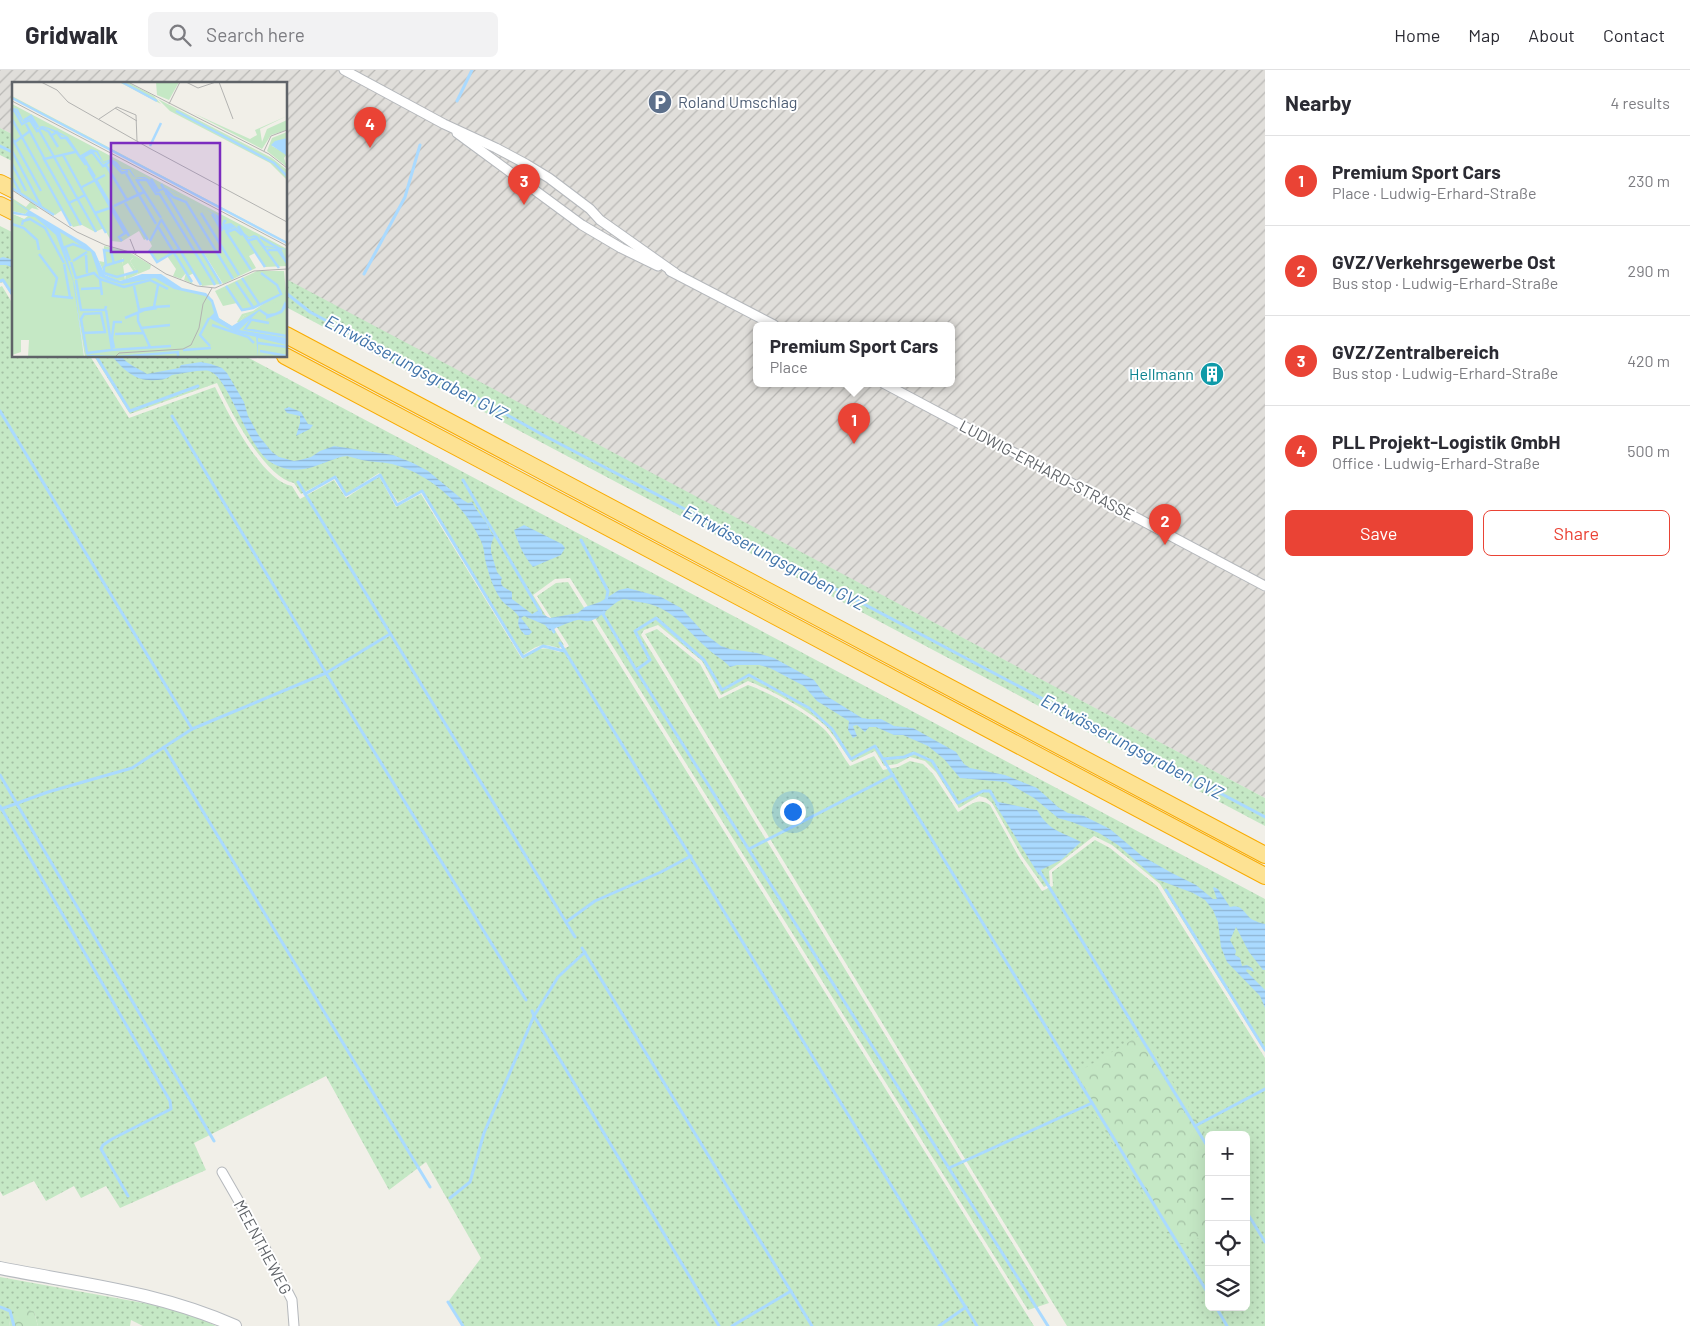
<!DOCTYPE html>
<html lang="en">
<head>
<meta charset="utf-8">
<style>
	body { margin:0; font-family:Barlow,sans-serif; background:#f2f2f3; color:#2b2b33 }
	.controls { position:absolute; right:15px; bottom:15px; display:grid; overflow:hidden; border-radius:8px; box-shadow:0 5px 20px #0002 }
	.controls button { width:45px; height:45px; display:grid; place-items:center; padding:0; border:0; border-bottom:1px solid #e1e1e2; background:#fff; color:#2b2b33; font:25px sans-serif }
	.you { position:absolute; left:792px; top:741px; width:18px; height:18px; margin:-12px; border:4px solid #fff; border-radius:50%; background:#1a73e8; box-shadow:0 0 0 8px #1a73e833 }
	.badge { display:grid; place-items:center; width:32px; height:32px; border-radius:50%; background:#ea4335; color:#fff; font-size:16px; font-weight:700 }
	.pin { position:absolute; translate:-50% -41px; filter:drop-shadow(0 1px 2px #0008) }
	.pin::after { content:''; position:absolute; top:26px; width:18px; height:15px; background:inherit; clip-path:polygon(0 0,100% 0,50% 100%) }
	.popup { position:absolute; left:753px; top:252px; width:202px; height:65px; box-sizing:border-box; display:grid; place-content:center; border-radius:8px; background:#fff; filter:drop-shadow(0 1px 4px #0005); font-size:16px; white-space:nowrap; color:#7c7c81 }
	.popup b { font-size:19px; color:#2b2b33 }
	.popup::after { content:''; position:absolute; left:50%; top:100%; margin-left:-10px; border:10px solid transparent; border-top-color:#fff }
	.list { margin:0; padding:0; list-style:none }
	h2 { display:flex; justify-content:space-between; align-items:center; height:65px; margin:0; padding:0 20px; font-size:21px }
	h2 small { font-size:16px; font-weight:400; color:#7c7c81 }
	.list li { display:grid; grid-template-columns:32px 1fr auto; gap:15px; align-items:center; box-sizing:border-box; height:90px; padding:0 20px; border-top:1px solid #e1e1e2 }
	.list b { display:block; font-size:19px; white-space:nowrap }
	.list p { margin:0; font-size:16px; white-space:nowrap; color:#7c7c81 }
	.list em { font-size:16px; font-style:normal; color:#7c7c81 }
	.actions { display:flex; gap:10px; padding:15px 20px }
	.actions a { flex:1; padding:11px 0; border:1px solid #ea4335; border-radius:8px; text-align:center; font-size:18px; color:#ea4335 }
	.actions .main { background:#ea4335; color:#fff }
	.icon { flex:none; width:28px; height:28px; fill:none; stroke:currentColor; stroke-width:2; stroke-linecap:round; stroke-linejoin:round }
	.map { position:relative; flex:none; width:1265px; height:1256px; overflow:hidden }
	header { display:flex; align-items:center; gap:30px; box-sizing:border-box; height:70px; padding:0 25px; background:#fff; border-bottom:1px solid #e1e1e2 }
	header strong { font-size:24px }
	nav { display:flex; gap:28px; margin-inline-start:auto; font-size:18px }
	.search { width:350px; height:45px; background:#f2f2f3; display:flex; align-items:center; gap:12px; box-sizing:border-box; padding:0 18px; border-radius:8px; color:#7c7c81; font-size:19px }
	main { display:flex }
	aside { flex:1; background:#fff }
	.map>svg:first-child { display:block }
	.industrial { fill:url(#industrial-furrows); fill-rule:evenodd }
	.grass { fill:url(#grass-dots); fill-rule:evenodd }
	.forest { fill:url(#forest-crowns) }
	.water { fill:url(#water-rules) }
	.lines { fill:none; stroke-linecap:round; stroke-linejoin:round }
	.stream { stroke:#aadaff; stroke-width:3 }
	.minor-casing { stroke:#b5b8bc; stroke-width:11 }
	.secondary-casing { stroke:#b6babf; stroke-width:14 }
	.motorway-casing { stroke:#f9ab00; stroke-width:18 }
	.minor { stroke:#fff; stroke-width:9 }
	.secondary { stroke:#fff; stroke-width:12 }
	.motorway { stroke:#fde293; stroke-width:16 }
	.labels { text-anchor:middle; stroke-width:4; stroke-linejoin:round; paint-order:stroke }
	.service-label { font-size:16px; fill:#4e5e75; stroke:#fff; text-anchor:start }
	.culture-label { font-size:16px; fill:#0d838f; stroke:#fff; text-anchor:end }
	.street-label { font-size:16px; fill:#5f6368; stroke:#fff }
	.water-label { font-size:18px; font-style:italic; fill:#4174aa; stroke:#fff }
	.inset-river { fill:none; stroke:#aadaff; stroke-width:2.5 }
	.inset-road { fill:none; stroke:#b3b3b1; stroke-width:1 }
	.view { fill:#7b2cbf; fill-opacity:0.15; stroke:#7b2cbf; stroke-width:2.5 }
	.inset-edge { fill:none; stroke:#5f6368; stroke-width:2.5 }
</style>
</head>
<body>
<header>
<strong>Gridwalk</strong>
<div class="search"><svg class="icon" aria-label="search" viewBox="0 0 24 24"><circle cx="10" cy="10" r="6"/><path d="M15 15l6 6"/></svg>Search here</div>
<nav><a>Home</a><a>Map</a><a>About</a><a>Contact</a></nav>
</header>
<main>
<div class="map">
<svg width="1265" height="1256" viewBox="0 0 1265 1256">
	<defs>
		<pattern id="industrial-furrows" width="10" height="10" patternUnits="userSpaceOnUse" patternTransform="scale(1.25)"><rect width="10" height="10" fill="#e0deda"/><path d="M-1 1l2-2M0 10L10 0M9 11l2-2" fill="none" stroke="#b9b8b5"/></pattern>
		<pattern id="grass-dots" width="8" height="8" patternUnits="userSpaceOnUse" patternTransform="scale(1.25)"><rect width="8" height="8" fill="#c5e8c5"/><path d="M2 2h.1M6 6h.1" fill="none" stroke="#a3c0a4" stroke-width="1.8" stroke-linecap="round"/></pattern>
		<pattern id="forest-crowns" width="20" height="18" patternUnits="userSpaceOnUse" patternTransform="scale(1.25)"><rect width="20" height="18" fill="#c5e8c5"/><path d="M2 6a3 3 0 1 1 6 0M12 15a3 3 0 1 1 6 0" fill="none" stroke="#a3c0a4"/></pattern>
		<pattern id="water-rules" width="6" height="5" patternUnits="userSpaceOnUse" patternTransform="scale(1.25)"><rect width="6" height="5" fill="#aadaff"/><path d="M0 2.5h6" fill="none" stroke="#8eb4d2"/></pattern>
	</defs>
	<rect width="100%" height="100%" fill="#f1efe8"/>
	<path class="industrial" d="M0,0H1265V728L286,210V14H14V65L0,58ZM756,255H952V313H756Z"/>
	<g class="grass">
		<polygon points="0,58 14,65 14,92 0,85"/>
		<polygon points="0,156 14,163 14,229 3,212 0,213"/>
		<polygon points="286,209 1265,728 1265,756 286,237"/>
		<path d="M2,216L14,236V286H90L129,348L215,317C228,343 262,411 292,416L300,429L334,410L346,428L379,406L396,437L421,424L522,589C539,579 540,575 559,582L569,576L537,526L556,513L568,512L1034,1256H463L448,1232L481,1188L426,1092L389,1120L326,1006L194,1073L206,1100L120,1138L106,1116L81,1128L74,1116L46,1131L34,1111L3,1126L0,1121V217Z"/>
		<path d="M94,286H245L1265,829V982L1160,814L1112,775L1094,766L1049,801L1050,814L1044,817L1022,786L992,733L986,728L979,726L959,738L936,702L925,691L910,687L897,694L884,696L875,681L852,692C844,682 837,670 829,660C815,643 769,619 748,611L721,625L702,591L658,555L644,560L641,565L1049,1233L1028,1240L570,508L555,509L533,525L564,575L559,578C540,572 539,575 523,585L422,420L398,432L379,403L346,424L335,406L301,424L294,413C264,407 230,340 217,313L130,344Z"/>
		<path d="M657,559L700,594L719,629L748,615C768,622 811,645 826,661C835,671 842,685 850,696L874,686L883,700L898,697L910,691L923,694L933,704L958,742C969,736 978,726 990,735L1019,787L1042,821L1053,816L1052,802L1095,770L1110,778L1157,816L1265,988V1256H1067L645,564ZM1209,1065H1246V1237H1209Z"/>
		<polygon points="0,1207 149,1234 191,1244 216,1256 143,1256 131,1250 130,1256 38,1256 34,1242 11,1246 9,1256 0,1256"/>
	</g>
	<g class="forest">
		<polygon points="1142,964 1209,1069 1209,1165 1181,1174 1172,1171 1084,1026 1080,1001"/>
		<polygon points="1246,1128 1258,1146 1246,1152"/>
		<polygon points="21,1236 34,1242 38,1256 9,1256 11,1246"/>
	</g>
	<g class="water">
		<polygon points="3,187 14,190 14,198 6,195 0,195 0,188"/>
		<path d="M112,286H121C128,295 138,298 147,304C157,302 169,300 179,298L181,295L201,292L211,294L222,298L227,303L244,332L248,346L259,366L272,382L279,387L294,391L300,390L311,387L320,381L334,376L393,385L413,393L428,401L463,430L468,433L472,432C476,440 480,444 485,451C489,456 489,461 494,466L491,475V482L497,502L502,508C498,517 507,518 512,522V529L532,544L541,539L542,544L550,548L578,543L585,537L600,532L619,520L628,518L661,527L681,538L705,564L721,576L730,579L757,583L774,588L814,610L825,625L862,648L869,649H881L894,656L913,658L956,682L964,694L970,698L1005,705L1037,718L1058,737L1068,743L1084,746L1110,759L1142,786L1170,802L1196,815L1213,829H1217L1213,818L1214,817L1218,819L1230,837C1243,833 1244,845 1253,850C1257,852 1261,853 1265,854V900H1263L1249,882L1236,857L1230,870L1236,881L1235,885L1240,888L1242,896L1247,895L1252,898L1254,902L1247,899L1246,901L1265,920V938L1260,926L1227,892L1221,877L1218,852L1213,840L1205,830L1193,823L1156,809L1118,775L1099,763L1072,752L1058,748L1034,728L1006,712L960,708L944,689L928,676L903,665H894L876,657H869L865,662L857,655L853,656L857,666L853,668L848,660L849,651L817,631L804,616L770,598L759,595H737L730,597C723,589 715,586 707,578C684,558 672,536 639,532C635,532 628,529 624,529C613,531 602,549 589,551C585,552 581,549 578,550C574,550 553,559 550,561L545,555L524,546L521,548L532,562L529,565H525C519,559 517,555 519,547C514,539 505,536 500,528C493,518 488,502 485,489C484,483 484,477 481,471C465,436 431,404 392,394C382,392 372,392 362,390C357,389 352,387 347,386C342,386 335,389 329,391C309,399 293,405 272,393C247,379 229,306 209,301C203,299 179,304 172,305C167,309 162,310 156,310C137,312 124,301 112,286Z"/>
		<polygon points="289,337 301,342 308,354 313,355 310,359 296,366 300,353 300,346 287,343 284,339"/>
		<path d="M524,455L562,474L565,478L561,485L533,497C524,487 518,473 514,460Z"/>
		<path d="M998,732L1037,740C1049,761 1060,761 1081,772L1061,790L1041,800L1042,804L1039,805L995,734Z"/>
	</g>
	<g class="lines">
		<g class="stream">
			<polyline points="457,31 472,0"/>
			<polyline points="0,76 14,83"/>
			<polyline points="364,204 405,127 420,75"/>
			<polyline points="0,211 3,210 14,227"/>
			<polyline points="286,223 310,242 415,298 477,328 543,365 715,455 1265,747"/>
			<polyline points="96,286 130,341 198,316"/>
			<polyline points="0,341 192,659"/>
			<polyline points="172,346 326,603 526,930"/>
			<polyline points="463,410 541,543"/>
			<polyline points="298,412 575,867"/>
			<polyline points="305,424 335,407 346,425 380,405 397,435 422,421 523,587 543,576 564,581"/>
			<polyline points="581,470 608,521 606,531"/>
			<polyline points="604,542 603,544 636,600 1048,1256"/>
			<polyline points="551,556 554,562"/>
			<polyline points="560,573 977,1256"/>
			<polyline points="636,600 650,590 635,561 656,548 704,590 722,620 749,605 809,638 832,659 851,689 875,676 1209,1225"/>
			<polyline points="164,677 430,1117"/>
			<polyline points="883,689 904,687 914,683 932,691 958,733 983,721 990,721 998,735"/>
			<polyline points="0,705 214,1071"/>
			<polyline points="0,736 170,1031 171,1039 112,1069 103,1075 101,1079 128,1126"/>
			<polyline points="1,739 48,722 132,698 192,659 326,603 390,564"/>
			<polyline points="749,779 893,705"/>
			<polyline points="1040,802 1209,1079"/>
			<polyline points="1166,820 1265,980"/>
			<polyline points="566,852 595,831 661,802 691,786"/>
			<polyline points="582,878 812,1256"/>
			<polyline points="532,941 534,946 719,1256"/>
			<polyline points="1195,1056 1265,1019"/>
			<polyline points="949,1098 1092,1033"/>
			<polyline points="450,1128 470,1112 484,1063 534,946 558,907 585,882"/>
			<polyline points="1246,1141 1265,1172"/>
			<polyline points="448,1232 463,1256"/>
			<polyline points="0,1237 10,1241 14,1256"/>
			<polyline points="1216,1237 1227,1256"/>
			<polyline points="732,1256 791,1221"/>
			<polyline points="939,1256 966,1237"/>
		</g>
		<g class="minor-casing">
			<g id="minor">
				<polyline points="344,0 444,54 496,78 526,94 549,108 590,139 600,150 675,203"/>
				<polyline points="457,63 582,155 621,178 658,196"/>
				<polyline points="670,201 774,255"/>
				<polyline points="883,313 1265,516"/>
				<polyline points="222,1102 260,1168 292,1230 294,1256"/>
			</g>
		</g>
		<g class="secondary-casing">
			<path id="secondary" d="M0,1198C81,1214 159,1222 235,1256"/>
		</g>
		<g class="motorway-casing">
			<g id="motorway">
				<polyline points="0,113 14,120"/>
				<polyline points="0,135 14,142"/>
				<polyline points="286,265 1265,785"/>
				<polyline points="285,286 1265,806"/>
			</g>
		</g>
		<use href="#minor" class="minor"/>
		<use href="#secondary" class="secondary"/>
		<use href="#motorway" class="motorway"/>
	</g>
	<defs>
		<g id="parking-disc" transform="scale(1.25)"><circle r="9.5" fill="#5c6f8a" stroke="#fff"/><path d="M-3.5-5.5H1a3.5 3.5 0 0 1 0 7H-1V5.5H-3.5ZM-1-3.4V-.6H.8a1.4 1.4 0 0 0 0-2.8Z" fill="#fff"/></g>
		<g id="building-disc" transform="scale(1.25)"><circle r="9.5" fill="#0f9aa8" stroke="#fff"/><path d="M-4-6H4V6H1V3H-1V6H-4ZM-2.5-4.3h1.7v1.8h-1.7ZM.8-4.3h1.7v1.8H.8ZM-2.5-1h1.7V.8h-1.7ZM.8-1h1.7V.8H.8Z" fill="#fff"/></g>
	</defs>
	<g fill-rule="evenodd">
		<use href="#parking-disc" x="660" y="32"/>
		<use href="#building-disc" x="1212" y="304"/>
	</g>
	<g class="labels">
		<g class="service-label">
			<text x="678" y="38">Roland Umschlag</text>
		</g>
		<g class="culture-label">
			<text x="1194" y="310">Hellmann</text>
		</g>
		<g class="street-label">
			<text transform="translate(1047 400) rotate(28)" y="6">LUDWIG-ERHARD-STRASSE</text>
			<text transform="translate(263 1177) rotate(62)" y="6">MEENTHEWEG</text>
		</g>
		<g class="water-label">
			<text transform="translate(416 298) rotate(28)" y="6">Entwässerungsgraben GVZ</text>
			<text transform="translate(774 488) rotate(28)" y="6">Entwässerungsgraben GVZ</text>
			<text transform="translate(1132 677) rotate(28)" y="6">Entwässerungsgraben GVZ</text>
		</g>
	</g>
	<g transform="translate(12 12)">
		<rect width="275" height="275" fill="#f1efe8"/>
		<path d="M107,0H115L142,14L149,22ZM144,0H167L157,18L145,13ZM0,14L275,160V162L0,16ZM146,17L260,76L275,88V98L258,81L158,29ZM0,22L275,167V184L253,185L243,171L237,174L244,186L211,202L190,168L209,202L190,204L182,191L176,194L181,202L172,198L174,191L169,197L161,194L164,187L155,174L145,180L137,168L140,164L136,156L132,158L127,149L109,160L99,159L92,146L83,150L70,143L61,145L50,128L43,133L0,105ZM181,31L238,57L245,53L243,48L275,34L248,47L250,60L255,47L275,38V48L259,53L250,67ZM275,50V56L260,64L275,72L272,76L275,85L255,69L260,56ZM0,116L14,125L19,119L27,128L20,126L13,132L0,129ZM0,132L12,137L64,218L72,275H16L17,258H9V270L0,273ZM92,164L115,169L139,183L138,187L126,192L118,179L121,176H110L113,198L106,199L93,193L87,179L92,180ZM245,189H272L275,221L232,234L227,241L225,240L230,232L241,229L254,220L232,229L225,221L211,224L203,209Z" fill="#c5e8c5"/>
		<path d="M198,145L208,161L200,163L193,150ZM110,170L117,176L122,174L118,179L126,192L113,198L114,192L122,190L116,181L111,184Z" fill="#c5e8c5"/>
		<path d="M20,131L83,171L93,195L107,200L142,192L167,206L197,214L205,235L223,246L232,234L275,215V275H73L64,218L39,216L43,197L25,172V162L13,147L0,142V132L12,137Z" fill="#c5e8c5"/>
		<path d="M2,26L6,27L11,38L20,36L25,45L31,44L43,48L56,55L66,70L67,74L79,67L86,69L91,80L99,77L105,80L110,87H118L123,95H133L140,99L144,108L153,106L156,107L209,135L207,140L212,146L210,142L212,137L215,139L212,142L219,141L237,155L242,153L245,154L253,164L270,166L275,168L269,167L275,179L267,167L252,165L245,155L236,156L223,145L214,149L209,146L203,133L194,127L155,107L144,110L136,97L122,95L117,88H110L99,78L91,81L84,70L67,75L54,55L31,45L25,46L18,37L11,40L3,27L0,28ZM275,56L274,73L259,63L263,59ZM0,118L74,162L83,170L93,193L108,199L130,192H149L170,206L194,211L201,218L207,236L220,244L248,227L256,232L263,231L269,228L273,219L275,224L270,231L254,237V234L247,229L227,248L275,256V263L246,256V275L244,255L223,250L197,236L202,231L199,220L193,214L162,207L143,196L110,202L96,198L87,194L79,170L48,150L63,205L72,275L61,199L44,153L23,135L0,132V129L13,132L16,129Z" fill="#aadaff"/>
		<path class="inset-river" d="M110,0L145,19M0,16L275,161M0,29L2,28L10,42L18,38L25,49L30,46L37,50L46,65M164,29L262,81L275,94M0,37L59,144M12,38L19,34L26,45M14,42L32,76M27,48L84,150M40,53L45,50L49,56H54L74,83M0,56L29,109M3,60L18,49M138,64L149,41M0,69L29,124M63,70L32,77L69,143M51,73L94,151M0,82L14,109M94,83L115,118M76,86L113,151L107,155L110,159M114,91L144,142M0,95L8,110M83,95L71,75L80,70L91,84L99,79L110,91L116,89M124,97L149,136M139,97L147,110M84,98L117,154M126,98H135L144,112H147M149,102L209,202M70,105L93,93M0,106L42,133M147,111L203,203M154,113L155,109L161,115L174,120L221,197M57,121L73,113M113,121L136,158M102,124L132,110M83,131L98,126M189,131L227,193M200,132L210,149M149,137L189,203M0,142L12,146L25,158L27,168M10,143L11,139L18,137L33,146L52,181M145,143L180,200M226,144L253,185M214,149L239,188M215,150L223,147L230,153M248,155L268,167M138,159L149,138M235,159L245,156L267,186M137,168L145,180L167,167M256,168H266L275,181M27,172L45,196L41,214L61,216M74,173L75,191M58,179L53,165L61,162L77,168M61,179L75,170M59,180L64,196L82,191L88,197L90,213M52,182L58,215M94,183L92,168L99,169L102,182M92,184V191L105,195L126,189M92,184L112,178M230,196L247,222M88,197L112,205L138,198L156,207M64,198L69,228H93L94,224M224,200L241,225M122,204L127,228L142,225L146,203M214,204L230,228L241,226L269,212L265,203L249,191M69,207L88,206M142,225L158,224M94,228L100,268L159,264M126,231V239L138,265M113,236L132,228L145,226M197,236L188,253L198,264M236,237L257,241M239,238L233,247L275,254M200,243L236,255L242,261M129,246L158,243M71,251L93,250L89,231L72,232L69,237L75,271L99,268M103,252L131,251M246,261L275,265M102,266L100,256L102,240H110M171,268L199,266M248,269L275,274M75,274L102,275M106,275L166,270V275"/>
		<path class="inset-road" d="M29,0L45,8L56,20L137,66M116,0L257,72L275,86M174,0L186,6L204,0M207,0L221,37M0,19L275,164M157,22L168,0M103,26L125,39M87,37L105,25L124,33L125,59M137,66L275,140M252,69L259,54L275,48M0,108L65,150L93,163L121,171L154,192L185,204L203,206L242,189L275,187M118,157L124,172M103,275L107,271L171,267L179,263L187,246L191,222L200,206"/>
		<path class="view" d="M99,61H208V170H99Z"/>
		<rect width="275" height="275" class="inset-edge"/>
	</g>
</svg>
<div class="controls">
<button>+</button>
<button>−</button>
<button><svg class="icon" aria-label="locate" viewBox="0 0 24 24"><circle cx="12" cy="12" r="6"/><path d="M12 2v4M12 18v4M2 12h4M18 12h4"/></svg></button>
<button><svg class="icon" aria-label="layers" viewBox="0 0 24 24"><path d="M12 4l9 5-9 5-9-5zM3 14l9 5 9-5"/></svg></button>
</div>
<div class="you"></div>
<div class="pin badge" style="left:854px;top:374px">1</div>
<div class="popup"><b>Premium Sport Cars</b>Place</div>
<div class="pin badge" style="left:1165px;top:475px">2</div>
<div class="pin badge" style="left:524px;top:135px">3</div>
<div class="pin badge" style="left:370px;top:78px">4</div>
</div>
<aside>
<h2>Nearby<small>4 results</small></h2>
<ul class="list">
<li><span class="badge">1</span><div><b>Premium Sport Cars</b><p>Place · Ludwig-Erhard-Straße</p></div><em>230 m</em></li>
<li><span class="badge">2</span><div><b>GVZ/Verkehrsgewerbe Ost</b><p>Bus stop · Ludwig-Erhard-Straße</p></div><em>290 m</em></li>
<li><span class="badge">3</span><div><b>GVZ/Zentralbereich</b><p>Bus stop · Ludwig-Erhard-Straße</p></div><em>420 m</em></li>
<li><span class="badge">4</span><div><b>PLL Projekt-Logistik GmbH</b><p>Office · Ludwig-Erhard-Straße</p></div><em>500 m</em></li>
</ul>
<div class="actions"><a class="main">Save</a><a>Share</a></div>
</aside>
</main>
</body>
</html>
